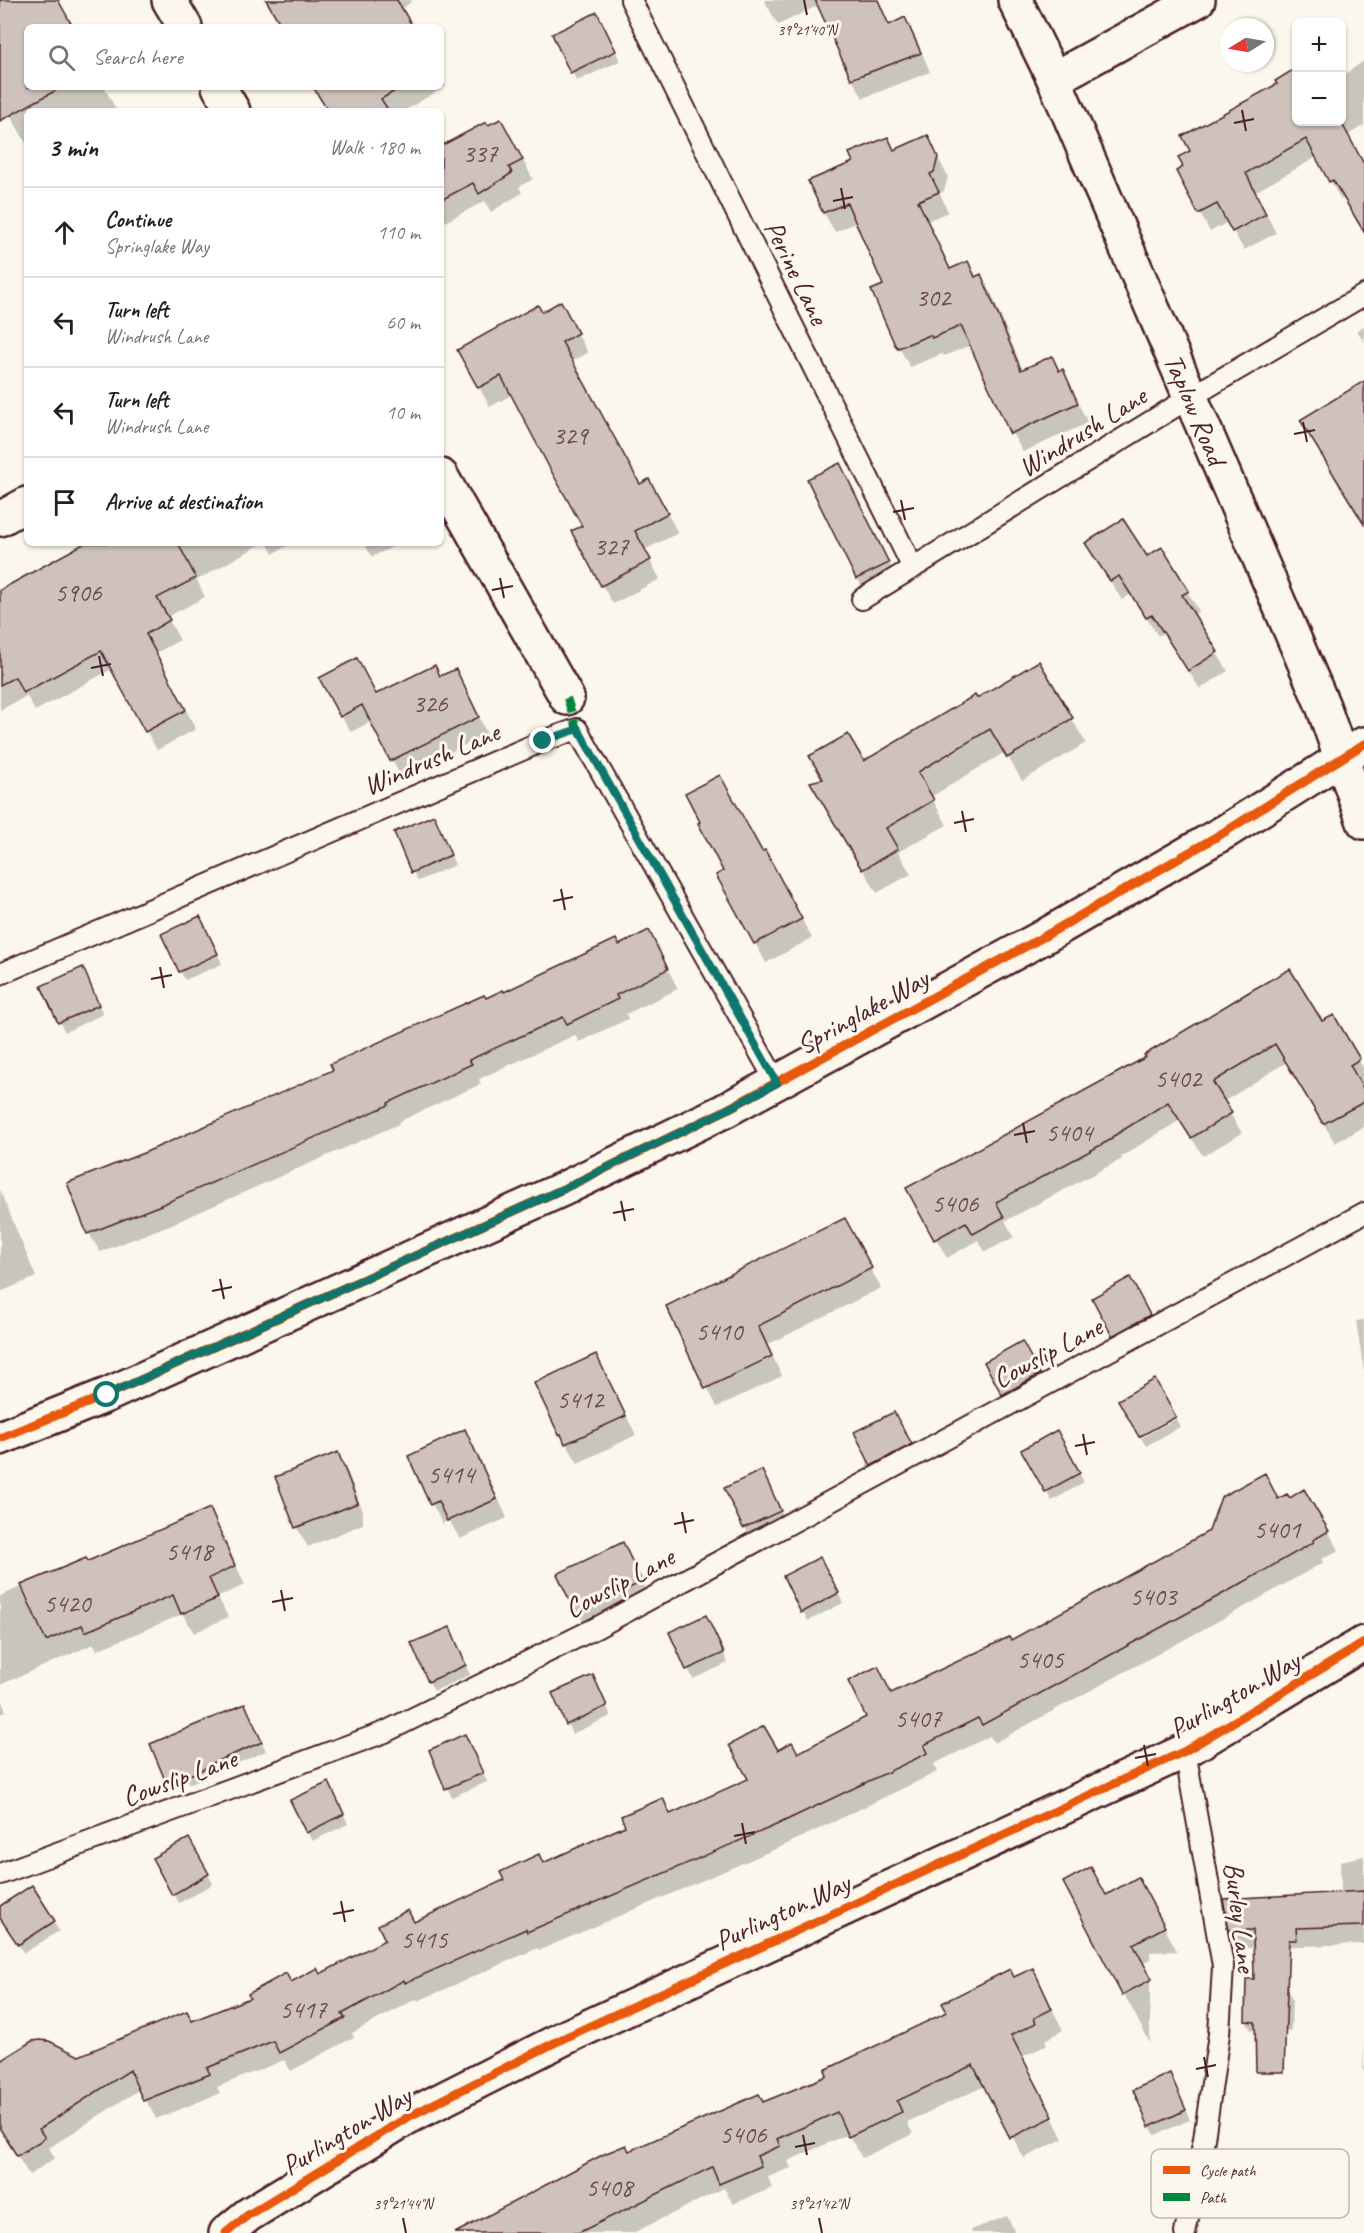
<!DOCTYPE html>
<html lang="en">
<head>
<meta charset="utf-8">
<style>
	body { margin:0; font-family:Caveat,sans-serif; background:#f6f6f6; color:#202124 }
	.controls { position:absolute; right:18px; top:18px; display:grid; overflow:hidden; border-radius:9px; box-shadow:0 2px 4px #0004 }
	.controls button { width:54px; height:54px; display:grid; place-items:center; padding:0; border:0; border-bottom:2px solid #e0e0e0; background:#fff; color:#202124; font:30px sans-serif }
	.compass { position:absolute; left:1220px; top:18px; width:54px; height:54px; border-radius:50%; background:#fff; box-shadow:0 2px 4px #0004; rotate:259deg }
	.stop { position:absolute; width:18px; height:18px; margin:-14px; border:4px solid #0f766e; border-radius:50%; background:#fff }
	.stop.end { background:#0f766e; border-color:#fff; box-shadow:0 2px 6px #0008 }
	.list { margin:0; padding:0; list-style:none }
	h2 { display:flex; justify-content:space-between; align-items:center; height:78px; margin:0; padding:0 24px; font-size:26px }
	h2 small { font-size:20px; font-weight:400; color:#757577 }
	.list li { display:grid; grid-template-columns:39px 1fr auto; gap:18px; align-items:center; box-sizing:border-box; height:90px; padding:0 24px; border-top:2px solid #e0e0e0 }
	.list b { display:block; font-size:22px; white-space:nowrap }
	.list p { margin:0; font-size:20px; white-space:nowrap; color:#757577 }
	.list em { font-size:20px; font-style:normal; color:#757577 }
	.icon { flex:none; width:33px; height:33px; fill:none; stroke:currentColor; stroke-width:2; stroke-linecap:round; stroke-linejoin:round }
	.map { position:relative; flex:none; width:1364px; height:2233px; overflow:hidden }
	.search { position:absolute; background:#fff; box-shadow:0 2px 4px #0004; left:24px; top:24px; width:420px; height:66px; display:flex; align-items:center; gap:15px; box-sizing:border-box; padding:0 21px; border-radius:9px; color:#757577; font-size:22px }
	.panel { position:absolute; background:#fff; box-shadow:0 2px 4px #0004; left:24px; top:108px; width:420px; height:438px; border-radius:9px }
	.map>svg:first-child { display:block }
	.shadow { fill:#0003 }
	.building { fill:#cfc2bc; stroke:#4a1f2b; stroke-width:1.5 }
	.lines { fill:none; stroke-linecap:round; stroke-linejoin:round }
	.service-casing { stroke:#4a1f2b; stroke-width:24 }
	.minor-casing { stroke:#4a1f2b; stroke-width:38 }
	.tertiary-casing { stroke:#4a1f2b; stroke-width:38 }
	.service { stroke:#fbf7ec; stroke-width:20 }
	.minor { stroke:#fbf7ec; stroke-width:33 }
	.tertiary { stroke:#fbf7ec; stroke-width:33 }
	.quiet { stroke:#00873e; stroke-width:8; stroke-dasharray:15 8; stroke-linecap:butt }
	.cycleway-casing { stroke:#fbf7ec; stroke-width:13 }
	.cycleway { stroke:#e8590c; stroke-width:9 }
	.route { stroke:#0f766e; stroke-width:8 }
	.ticks { fill:none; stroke:#4a1f2b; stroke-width:2 }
	.labels { text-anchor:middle; stroke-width:6; stroke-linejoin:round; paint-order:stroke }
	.number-label { font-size:26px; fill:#6b484f }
	.street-label { font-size:28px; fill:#4a1f2b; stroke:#fbf7ec }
	.key { fill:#fbf7ec; stroke:#c6b6b2; stroke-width:1.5 }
	.key-label { font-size:16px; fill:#4a1f2b }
	.ticks-label { font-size:15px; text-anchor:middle; fill:#4a1f2b; stroke:#fbf7ec; stroke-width:6; stroke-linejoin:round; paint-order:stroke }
</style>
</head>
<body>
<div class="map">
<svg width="1364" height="2233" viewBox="0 0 1364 2233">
	<rect width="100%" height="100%" fill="#fbf7ec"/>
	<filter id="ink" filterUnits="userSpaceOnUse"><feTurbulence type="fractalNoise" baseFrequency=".0167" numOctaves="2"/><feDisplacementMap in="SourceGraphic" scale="12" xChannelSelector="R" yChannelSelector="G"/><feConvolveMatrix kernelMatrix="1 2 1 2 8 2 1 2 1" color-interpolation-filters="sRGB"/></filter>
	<g filter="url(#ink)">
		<g class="shadow">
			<polygon points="0,0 55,0 71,27 27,27 27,87 104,87 117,111 27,111 27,145 0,96"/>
			<polygon points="289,0 413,0 401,10 411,27 283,27"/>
			<polygon points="764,0 867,0 890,26 905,19 916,38 930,72 863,98 852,79 819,5 778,25"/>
			<polygon points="602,23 620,61 577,81 572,72"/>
			<polygon points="1364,61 1364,125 1348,135 1364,166 1364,187 1341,200 1317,157 1255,192 1276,233 1244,250 1228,222 1210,232 1178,172 1185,168 1192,151 1279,84 1277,81 1296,70 1296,122 1342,122 1342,76"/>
			<polygon points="441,79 446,86 404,111 329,111 315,87 441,87"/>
			<polygon points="927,137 948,177 944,191 940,193 948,212 927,221 951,270 968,263 977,278 981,276 992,295 1023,371 1062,371 1088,423 1023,452 1012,433 971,345 944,356 942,354 910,367 899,347 885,286 857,222 835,232 824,213 895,151"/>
			<polygon points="512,140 533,179 519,187 522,193 491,212 485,201 441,224 441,147"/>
			<polygon points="542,314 571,322 588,353 571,362 640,486 660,500 678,533 644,550 660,579 613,604 602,585 584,526 513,394 490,407 459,351"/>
			<polygon points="1364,326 1364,342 1357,330"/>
			<polygon points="1364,383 1364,527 1333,476"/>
			<polygon points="850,484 899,583 868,597 857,578"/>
			<polygon points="88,543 263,543 197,580 205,597 167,617 180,640 156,653 196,729 157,750 112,669 35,711 27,696 0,710 0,592"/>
			<polygon points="267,543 292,543 273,554"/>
			<polygon points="364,543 400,543 372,557"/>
			<polygon points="1161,549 1199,611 1193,615 1228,671 1200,689 1164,633 1158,636 1131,594 1122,600 1098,562 1147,558"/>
			<polygon points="1038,663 1086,743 1022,781 1005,752 931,797 947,825 898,852 911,874 877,893 813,783 825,780 863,763"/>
			<polygon points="440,678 465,687 487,734 401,777 372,721 351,732 341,716 376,696"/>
			<polygon points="438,826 455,865 418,881 413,872"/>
			<polygon points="762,853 775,871 812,938 766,963 718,876"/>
			<polygon points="205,927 222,964 185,980 180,971"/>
			<polygon points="649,932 678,989 626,1014 628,1019 579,1042 575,1035 479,1079 481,1084 398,1122 399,1124 172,1224 100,1252 89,1233 69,1184 147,1153 335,1071 485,1000 618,946"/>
			<polygon points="87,978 103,1014 65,1032 43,987"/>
			<polygon points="1333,1017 1364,1069 1364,1082 1359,1085 1364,1093 1364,1127 1335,1143 1287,1062 1223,1102 1242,1133 1203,1156 1180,1120 1121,1157 1122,1159 1005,1221 1014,1237 985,1252 978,1240 947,1258 908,1188"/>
			<polygon points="0,1190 36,1277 0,1292"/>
			<polygon points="855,1239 881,1288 767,1345 782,1376 717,1407 668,1307"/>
			<polygon points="1129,1279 1154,1325 1118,1344 1113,1335"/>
			<polygon points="1364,1320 1364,1372 1356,1321"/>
			<polygon points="1022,1343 1044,1384 1008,1403 986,1363"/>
			<polygon points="596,1356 636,1435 578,1463 560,1434"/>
			<polygon points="894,1414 916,1454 872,1477 867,1469 867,1454"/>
			<polygon points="1176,1419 1180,1427 1146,1446 1141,1438"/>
			<polygon points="465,1431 476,1450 507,1518 460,1539 449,1520 442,1524 410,1457"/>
			<polygon points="1056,1432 1084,1482 1052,1501 1023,1450"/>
			<polygon points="337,1454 348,1473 363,1511 363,1524 308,1547 297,1528 277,1478"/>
			<polygon points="767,1481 785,1520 750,1537 726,1489"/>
			<polygon points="1304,1491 1339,1550 1322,1559 1324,1562 1248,1605 994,1743 990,1736 934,1764 937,1772 785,1845 540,1950 538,1948 418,2001 416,1999 352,2033 354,2037 291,2071 284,2060 217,2087 220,2093 156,2119 140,2089 49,2148 55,2158 29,2175 0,2127 0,2063 79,2058 192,2023 291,1983 320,1976 387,1941 414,1923 627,1827 663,1800 671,1815 750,1779 778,1752 798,1755 868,1717 877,1668 892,1695 1010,1642 1278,1500 1289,1500"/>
			<polygon points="209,1510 220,1529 245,1585 218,1597 228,1617 194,1633 183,1614 97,1650 94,1644 0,1685 0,1596 86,1560 88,1562"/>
			<polygon points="622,1544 652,1602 589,1632 578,1613"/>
			<polygon points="825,1568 843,1603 808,1621 785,1577"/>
			<polygon points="711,1626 728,1663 693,1679 671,1633"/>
			<polygon points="450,1629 470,1675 434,1691 429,1681"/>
			<polygon points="593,1677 611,1716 572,1734 554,1694"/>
			<polygon points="0,1696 6,1712 0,1714"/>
			<polygon points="245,1706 266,1751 189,1784 184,1774"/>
			<polygon points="470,1745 487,1782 452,1797 447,1788"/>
			<polygon points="334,1793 348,1824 312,1841 307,1832"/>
			<polygon points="189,1840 213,1884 179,1903 154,1859"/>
			<polygon points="1364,1856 1364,1944 1241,1948 1230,1930 1341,1894 1340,1861"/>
			<polygon points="1065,1882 1106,1896 1149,1898 1177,1951 1150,1952 1150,1960 1142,1964 1150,1978 1150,2043"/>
			<polygon points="32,1887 59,1931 24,1953 0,1916 0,1908"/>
			<polygon points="1032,1970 1063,2030 1045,2040 1047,2045 1022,2057 1063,2139 1024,2158 985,2086 907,2122 913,2134 862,2158 848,2134 788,2161 791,2168 768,2177 772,2188 733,2204 724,2188 633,2233 454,2233 501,2209 502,2211 628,2153 829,2076"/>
			<polygon points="1286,1989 1292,1999 1291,2031 1251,2030 1246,2021"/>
			<polygon points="1364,2042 1364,2072 1363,2070"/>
			<polygon points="1175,2084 1190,2120 1155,2135 1150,2126"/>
			<polygon points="1007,2216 1015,2233 972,2233 971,2230"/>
		</g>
		<g class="building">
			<polygon points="0,0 58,0 73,27 27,27 27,87 62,87 0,121"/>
			<polygon points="266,0 397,0 413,27 282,27"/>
			<polygon points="815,0 878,0 889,25 905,17 921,53 851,79"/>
			<polygon points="597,12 616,51 570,73 552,34"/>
			<polygon points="1296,68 1296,122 1341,122 1364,164 1364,232 1333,180 1329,182 1306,139 1246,173 1266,214 1232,232 1217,204 1198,214 1176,171 1183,167 1178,157 1190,151 1182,136 1277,84 1275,81"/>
			<polygon points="313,87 402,87 381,99 389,111 328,111"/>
			<polygon points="501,119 523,160 509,167 512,173 479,194 473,183 441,200 441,146 486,122 488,125"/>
			<polygon points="928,135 938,157 934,172 930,174 939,192 918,201 950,269 968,261 975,277 981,274 1021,370 1052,356 1059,371 1063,369 1078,403 1010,434 961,326 932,338 930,335 898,348 895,345 871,290 883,285 847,203 823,213 808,181 853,162 849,153 888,137 894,150"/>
			<polygon points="561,301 578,333 562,342 640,484 649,479 668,513 635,531 651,560 601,586 571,531 582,526 549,467 501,376 478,388 457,350 538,305 542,312"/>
			<polygon points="1364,381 1364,524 1300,420"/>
			<polygon points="840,463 889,563 856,579 807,479"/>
			<polygon points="1123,519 1147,556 1162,547 1189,591 1182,595 1218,652 1188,671 1152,615 1146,618 1119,576 1110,581 1085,543"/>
			<polygon points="85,543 178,543 196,578 157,598 170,620 146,634 186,710 145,732 101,651 23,693 15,677 0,685 0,590"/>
			<polygon points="357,658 376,694 435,665 440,676 456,669 479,717 390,761 362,705 340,717 319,678"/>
			<polygon points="1039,661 1073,718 1007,758 990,729 918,772 934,800 886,828 898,849 862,870 810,782 823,779 809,756 848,734 864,761 975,695 977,698"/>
			<polygon points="720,775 762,851 765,850 802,919 754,944 716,875 723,871 698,823 700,822 685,793"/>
			<polygon points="434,815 451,855 411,873 394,832"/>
			<polygon points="200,916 218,954 179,972 161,934"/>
			<polygon points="649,930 668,969 616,995 618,999 567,1024 563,1017 469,1060 472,1064 388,1103 389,1105 161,1205 87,1234 67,1183 146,1152 333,1070 330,1064 484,995 486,998 503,990 504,992 616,939 619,945"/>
			<polygon points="83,967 99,1005 58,1023 41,986"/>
			<polygon points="1290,969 1322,1021 1334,1015 1360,1059 1350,1065 1364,1090 1364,1102 1323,1124 1275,1044 1213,1082 1232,1113 1191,1138 1168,1102 1112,1137 1112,1139 996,1202 1004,1217 973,1234 966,1222 934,1240 906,1188 1146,1057 1144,1055 1254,989"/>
			<polygon points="845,1218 872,1268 758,1326 772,1356 705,1389 666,1306"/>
			<polygon points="1130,1277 1150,1315 1112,1336 1092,1298"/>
			<polygon points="1022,1341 1040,1374 1002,1395 984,1362"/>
			<polygon points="596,1354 626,1416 565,1444 561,1434 559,1435 534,1383"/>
			<polygon points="1155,1379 1176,1417 1139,1437 1118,1400"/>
			<polygon points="894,1412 912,1444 871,1466 854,1432"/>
			<polygon points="465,1429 497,1499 447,1521 438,1501 430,1505 408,1456"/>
			<polygon points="1057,1430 1080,1473 1045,1492 1021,1450"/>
			<polygon points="338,1452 358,1503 295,1528 275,1477"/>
			<polygon points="762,1470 781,1511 743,1528 724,1488"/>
			<polygon points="1265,1473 1278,1499 1287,1494 1290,1498 1304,1489 1329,1531 1313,1540 1314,1542 1237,1586 982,1725 978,1718 924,1745 928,1753 774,1826 527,1932 526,1929 405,1983 404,1980 342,2014 345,2018 279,2053 273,2041 207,2068 210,2074 143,2101 130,2070 39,2129 45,2138 17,2156 0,2129 0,2061 32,2041 41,2040 49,2041 79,2056 187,2011 192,2021 250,1998 248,1994 286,1973 291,1982 317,1968 320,1974 385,1940 378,1925 408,1910 414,1922 504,1880 500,1872 539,1854 543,1863 625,1826 621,1816 663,1798 670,1814 748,1779 729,1745 764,1726 778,1750 792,1742 798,1753 866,1717 848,1681 878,1666 891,1693 1009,1637 1011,1640 1209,1531 1221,1497"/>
			<polygon points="210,1508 235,1566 209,1578 218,1598 181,1614 173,1595 85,1632 82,1625 46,1641 21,1585 86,1558 88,1561"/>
			<polygon points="623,1542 642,1582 576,1614 557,1574"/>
			<polygon points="820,1557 839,1593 801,1613 783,1576"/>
			<polygon points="706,1615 724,1653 686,1670 669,1632"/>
			<polygon points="450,1627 466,1665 428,1682 411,1643"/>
			<polygon points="593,1675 607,1706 566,1725 552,1693"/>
			<polygon points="245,1704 262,1742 208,1765 208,1767 167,1785 150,1744"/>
			<polygon points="465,1734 483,1773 445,1789 429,1750"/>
			<polygon points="329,1782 344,1814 306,1833 290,1800"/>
			<polygon points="189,1838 209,1874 172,1895 152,1858"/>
			<polygon points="1091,1867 1106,1895 1138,1877 1165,1927 1133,1944 1152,1979 1122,1995 1063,1882"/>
			<polygon points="32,1885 55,1921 18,1945 0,1918 0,1906"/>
			<polygon points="1364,1891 1364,1926 1296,1928 1297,1940 1289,1940 1284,2072 1256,2072 1255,2022 1245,2021 1246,1979 1254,1979 1253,1930 1229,1930 1223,1899"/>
			<polygon points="1033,1968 1052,2009 1034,2018 1036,2023 1011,2035 1053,2117 1010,2138 973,2065 897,2101 902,2112 848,2137 837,2112 777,2139 780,2146 757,2156 761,2166 719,2184 712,2167 578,2233 455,2233 604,2154 626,2145 629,2151 759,2094 763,2102 827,2076 825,2070 947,2012 942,2003 1010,1969 1014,1977"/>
			<polygon points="1170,2073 1186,2110 1149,2127 1133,2090"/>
		</g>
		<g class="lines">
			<g class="service-casing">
				<g id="service">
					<polyline points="631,0 913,568"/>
					<polyline points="862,599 1189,398 1364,295"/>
					<polyline points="0,974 543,741 577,729 777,1083"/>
					<polyline points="0,1874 385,1732 598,1627 1364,1213"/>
					<polyline points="1185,2233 1204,2139 1219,2034 1223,1966 1185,1751"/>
				</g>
			</g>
			<g class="minor-casing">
				<g id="minor">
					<polyline points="169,0 185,27"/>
					<path id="s1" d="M1015,0L1054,79L1323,706L1364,822"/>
					<polyline points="1054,79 1198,0"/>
					<polyline points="219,87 233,111"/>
					<polyline points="441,476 567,698"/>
					<polyline points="0,519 27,504"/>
					<polyline points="226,2233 248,2215 408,2117 564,2038 1185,1751 1364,1643"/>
				</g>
			</g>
			<g class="tertiary-casing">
				<polyline id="tertiary" points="0,1438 107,1395 563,1189 724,1111 1045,936 1228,830 1364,744"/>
			</g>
			<use href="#service" class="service"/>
			<use href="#minor" class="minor"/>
			<use href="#tertiary" class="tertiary"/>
			<polyline class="quiet" points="567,698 577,729"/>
			<g class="cycleway-casing">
				<g id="cycleway">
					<polyline points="0,1438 107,1395 563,1189 724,1111 1045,936 1228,830 1364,744"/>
					<polyline points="226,2233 248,2215 408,2117 564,2038 1185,1751 1364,1643"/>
				</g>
			</g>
			<use href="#cycleway" class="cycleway"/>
		</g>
	</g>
	<g class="lines" filter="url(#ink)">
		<polyline class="route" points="107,1395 563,1189 724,1111 777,1083 578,729 543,741"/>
	</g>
	<path class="ticks" d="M804,0L807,15M1242,110L1246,131M1234,123L1254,119M841,188L845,209M833,201L853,197M1303,422L1307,442M1294,434L1315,430M901,500L905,520M893,512L914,508M500,578L504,598M492,590L513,586M99,656L103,676M91,668L111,664M962,811L966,832M954,823L974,819M561,889L565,910M553,901L573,897M160,967L164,988M151,979L172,975M1023,1123L1027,1143M1014,1135L1035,1131M621,1201L625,1221M613,1213L634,1209M220,1279L224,1299M212,1291L232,1287M1083,1434L1087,1455M1075,1446L1095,1442M682,1512L686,1533M674,1524L694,1520M281,1590L285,1611M272,1602L293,1598M1144,1745L1148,1766M1135,1758L1156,1754M742,1823L746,1844M734,1836L755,1832M341,1901L345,1922M333,1914L354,1910M1204,2057L1208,2077M1196,2069L1216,2065M803,2135L807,2155M795,2147L815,2143M403,2218L406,2233M819,2218L822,2233"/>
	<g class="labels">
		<g class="number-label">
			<text x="480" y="162">337</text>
			<text x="933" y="306">302</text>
			<text x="570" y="444">329</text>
			<text x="611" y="555">327</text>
			<text x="78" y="601">5906</text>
			<text x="430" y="712">326</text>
			<text x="1178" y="1087">5402</text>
			<text x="1069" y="1141">5404</text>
			<text x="955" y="1212">5406</text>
			<text x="719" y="1340">5410</text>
			<text x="580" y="1408">5412</text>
			<text x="451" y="1483">5414</text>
			<text x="1277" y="1538">5401</text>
			<text x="189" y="1560">5418</text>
			<text x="1153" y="1605">5403</text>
			<text x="67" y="1612">5420</text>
			<text x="1040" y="1668">5405</text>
			<text x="918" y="1727">5407</text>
			<text x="424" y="1948">5415</text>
			<text x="303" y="2018">5417</text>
			<text x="743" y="2143">5406</text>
			<text x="609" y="2196">5408</text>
		</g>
		<g class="street-label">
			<text transform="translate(797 272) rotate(64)" y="10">Perine Lane</text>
			<text dy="10" stroke="none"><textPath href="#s1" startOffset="447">Taplow Road</textPath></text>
			<text transform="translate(1082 431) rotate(-32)" y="10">Windrush Lane</text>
			<text transform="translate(431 758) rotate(-23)" y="10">Windrush Lane</text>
			<text transform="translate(862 1011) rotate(-29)" y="10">Springlake Way</text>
			<text transform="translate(1047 1352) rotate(-28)" y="10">Cowslip Lane</text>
			<text transform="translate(619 1582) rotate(-28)" y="10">Cowslip Lane</text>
			<text transform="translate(1234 1694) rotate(-30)" y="10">Purlington Way</text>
			<text transform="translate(179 1777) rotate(-20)" y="10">Cowslip Lane</text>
			<text transform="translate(782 1911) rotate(-25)" y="10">Purlington Way</text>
			<text transform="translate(1241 1917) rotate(83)" y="10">Burley Lane</text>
			<text transform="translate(346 2130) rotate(-31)" y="10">Purlington Way</text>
		</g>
	</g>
	<rect x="1151" y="2149" width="198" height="69" rx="9" class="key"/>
	<rect x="1163" y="2166" width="27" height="8" fill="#e8590c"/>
	<rect x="1163" y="2193" width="27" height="8" fill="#00873e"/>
	<g class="key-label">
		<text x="1200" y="2176">Cycle path</text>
		<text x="1200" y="2203">Path</text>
	</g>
	<g class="ticks-label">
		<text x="807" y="35">39°21'40"N</text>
		<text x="403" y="2209">39°21'44"N</text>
		<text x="819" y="2209">39°21'42"N</text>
	</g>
</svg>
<div class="controls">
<button>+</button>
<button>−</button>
</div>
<svg class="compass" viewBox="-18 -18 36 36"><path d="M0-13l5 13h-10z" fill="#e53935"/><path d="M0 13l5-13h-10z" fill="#757577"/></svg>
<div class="stop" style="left:107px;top:1395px"></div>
<div class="stop end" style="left:543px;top:741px"></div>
<div class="search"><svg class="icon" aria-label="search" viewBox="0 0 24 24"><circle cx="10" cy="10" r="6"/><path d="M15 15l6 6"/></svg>Search here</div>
<section class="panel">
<h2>3 min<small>Walk · 180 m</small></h2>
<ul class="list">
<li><svg class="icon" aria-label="ahead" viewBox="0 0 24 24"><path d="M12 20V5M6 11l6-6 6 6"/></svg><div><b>Continue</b><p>Springlake Way</p></div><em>110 m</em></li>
<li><svg class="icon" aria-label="left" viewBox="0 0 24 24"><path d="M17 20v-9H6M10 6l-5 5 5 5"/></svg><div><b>Turn left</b><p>Windrush Lane</p></div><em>60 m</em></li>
<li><svg class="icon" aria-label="left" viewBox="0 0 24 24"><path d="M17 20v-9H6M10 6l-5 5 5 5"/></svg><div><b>Turn left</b><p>Windrush Lane</p></div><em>10 m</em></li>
<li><svg class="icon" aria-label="arrive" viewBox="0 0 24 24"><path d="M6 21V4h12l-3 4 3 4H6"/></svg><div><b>Arrive at destination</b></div></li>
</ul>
</section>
</div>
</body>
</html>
